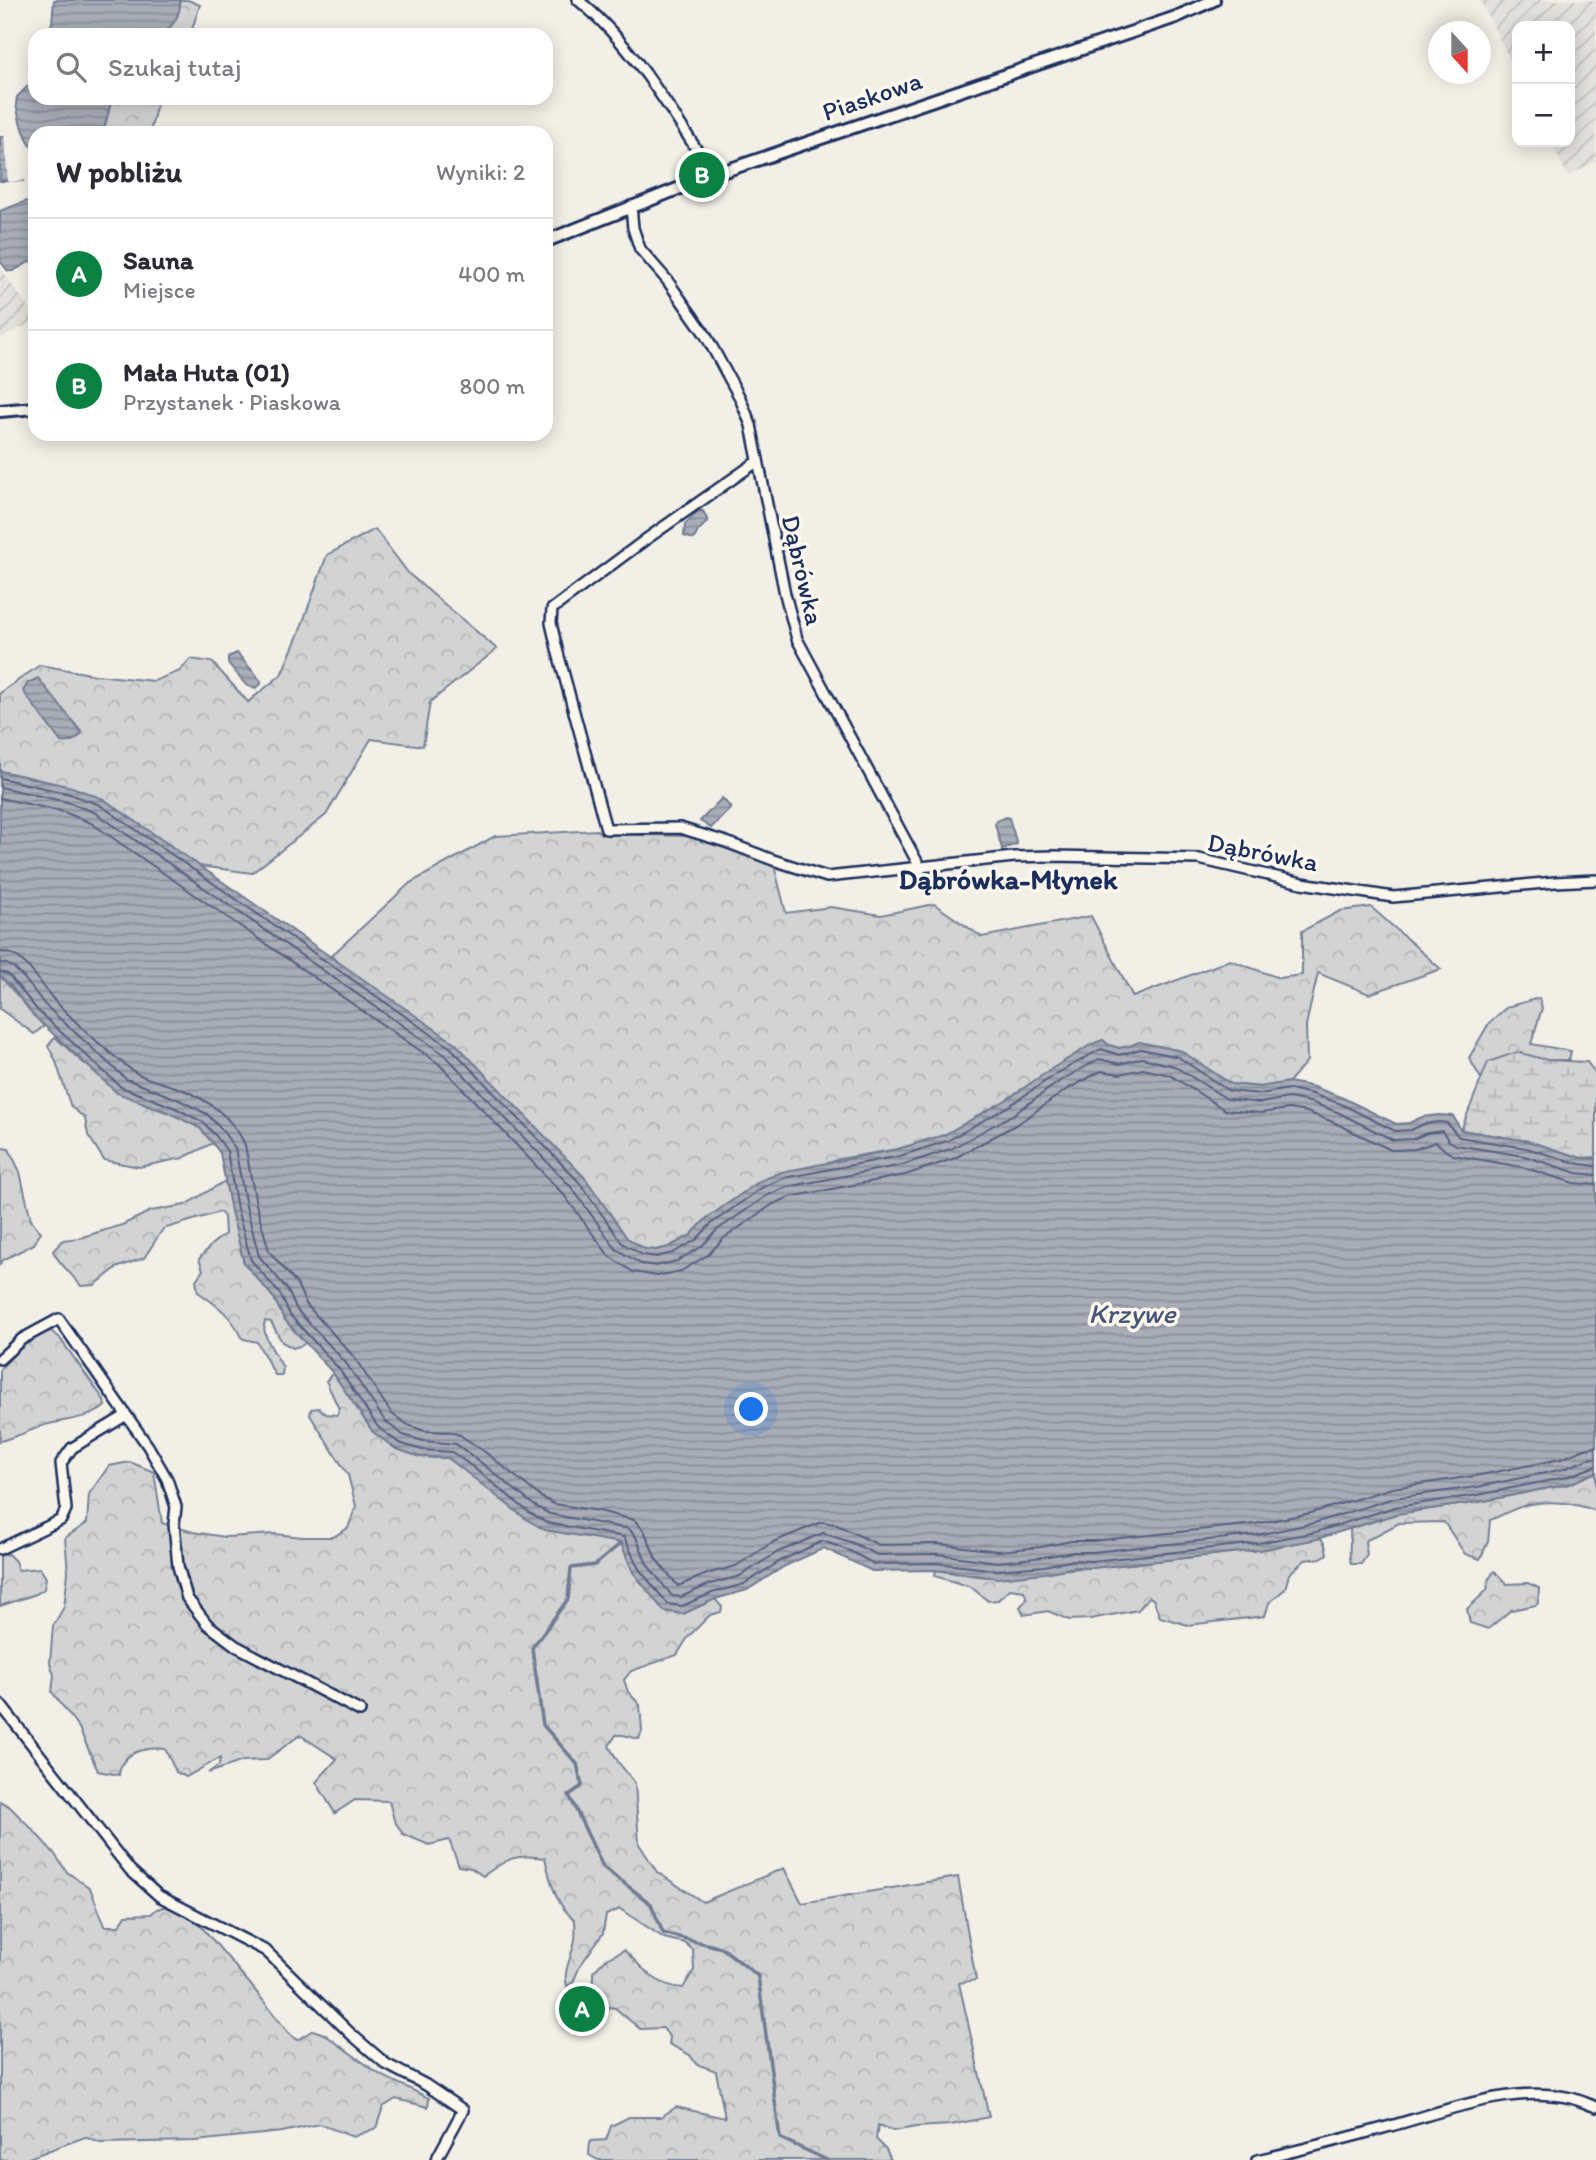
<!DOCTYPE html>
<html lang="pl">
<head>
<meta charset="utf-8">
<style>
	body { margin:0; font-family:Itim,sans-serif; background:#f7f7f7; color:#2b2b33 }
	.controls { position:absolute; right:21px; top:21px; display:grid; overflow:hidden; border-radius:14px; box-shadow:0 4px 18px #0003 }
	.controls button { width:63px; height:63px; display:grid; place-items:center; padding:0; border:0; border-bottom:2px solid #e1e1e2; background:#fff; color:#2b2b33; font:35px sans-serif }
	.compass { position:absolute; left:1428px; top:21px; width:63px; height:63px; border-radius:50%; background:#fff; box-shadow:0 4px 18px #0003; rotate:159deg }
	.you { position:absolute; left:752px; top:1410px; width:24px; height:24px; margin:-18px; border:5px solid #fff; border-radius:50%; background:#1a73e8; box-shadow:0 0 0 10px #1a73e833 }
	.badge { display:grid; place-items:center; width:46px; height:46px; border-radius:50%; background:#0b8043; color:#fff; font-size:23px; font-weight:700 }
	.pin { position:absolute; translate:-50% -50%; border:4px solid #fff; box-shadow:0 2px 7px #0006 }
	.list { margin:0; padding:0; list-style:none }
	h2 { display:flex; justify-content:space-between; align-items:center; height:91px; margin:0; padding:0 28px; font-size:30px }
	h2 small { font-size:23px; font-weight:400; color:#7c7c81 }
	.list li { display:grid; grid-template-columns:46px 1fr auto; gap:21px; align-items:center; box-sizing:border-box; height:112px; padding:0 28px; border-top:2px solid #e1e1e2 }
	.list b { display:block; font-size:26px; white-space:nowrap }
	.list p { margin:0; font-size:23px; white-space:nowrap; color:#7c7c81 }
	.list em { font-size:23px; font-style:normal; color:#7c7c81 }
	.icon { flex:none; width:38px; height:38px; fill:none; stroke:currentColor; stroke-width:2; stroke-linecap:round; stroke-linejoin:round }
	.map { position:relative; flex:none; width:1596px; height:2160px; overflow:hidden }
	.search { position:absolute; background:#fff; box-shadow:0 4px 18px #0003; left:28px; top:28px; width:525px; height:77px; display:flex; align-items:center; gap:18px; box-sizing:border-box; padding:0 24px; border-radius:21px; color:#7c7c81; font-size:26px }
	.panel { position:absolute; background:#fff; box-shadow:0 4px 18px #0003; left:28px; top:126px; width:525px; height:315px; border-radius:21px }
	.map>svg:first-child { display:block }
	.industrial { fill:url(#industrial-furrows) }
	.forest { fill:url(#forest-crowns); stroke:#768198; stroke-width:2 }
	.wetland { fill:url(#wetland-marsh); stroke:#768198; stroke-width:2 }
	.water { fill:url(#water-rules); stroke:#707b93; stroke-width:2 }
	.pier { fill:#f2efe6 }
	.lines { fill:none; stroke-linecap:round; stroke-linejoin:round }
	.shore { stroke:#546182; stroke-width:2 }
	.stream { stroke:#707b93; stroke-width:3.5 }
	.minor-casing { stroke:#1b2f5e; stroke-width:14 }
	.tertiary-casing { stroke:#1b2f5e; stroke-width:16 }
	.minor { stroke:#fbf7ec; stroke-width:9 }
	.tertiary { stroke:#fbf7ec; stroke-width:10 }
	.labels { text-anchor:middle; stroke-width:7; stroke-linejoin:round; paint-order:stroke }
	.street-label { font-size:26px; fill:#1b2f5e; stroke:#fbf7ec }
	.neighbourhood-label { font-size:28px; font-weight:bold; fill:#1b2f5e; stroke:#fbf7ec }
	.water-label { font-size:28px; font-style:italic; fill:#465579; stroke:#fbf7ec }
</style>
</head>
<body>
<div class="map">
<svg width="1596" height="2160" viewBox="0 0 1596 2160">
	<defs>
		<pattern id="industrial-furrows" width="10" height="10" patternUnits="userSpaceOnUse" patternTransform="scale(1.75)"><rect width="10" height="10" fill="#e2e1dc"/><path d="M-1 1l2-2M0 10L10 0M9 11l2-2" fill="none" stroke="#c1c1bf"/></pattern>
		<pattern id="forest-crowns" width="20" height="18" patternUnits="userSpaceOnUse" patternTransform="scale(1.75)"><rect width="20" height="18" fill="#d2d3d2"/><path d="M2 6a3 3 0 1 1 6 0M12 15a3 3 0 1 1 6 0" fill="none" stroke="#b4b5b7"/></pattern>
		<pattern id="wetland-marsh" width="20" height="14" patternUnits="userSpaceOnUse" patternTransform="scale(1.75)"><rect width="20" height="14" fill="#d2d3d2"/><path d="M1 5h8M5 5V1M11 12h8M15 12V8" fill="none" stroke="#b4b5b7"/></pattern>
		<pattern id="water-rules" width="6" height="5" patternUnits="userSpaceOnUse" patternTransform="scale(1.75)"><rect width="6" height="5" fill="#a9adb7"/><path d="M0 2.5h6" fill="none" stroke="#898d98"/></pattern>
	</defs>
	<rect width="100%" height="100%" fill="#f2efe6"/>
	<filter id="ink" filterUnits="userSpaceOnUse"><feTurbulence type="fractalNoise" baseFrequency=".0143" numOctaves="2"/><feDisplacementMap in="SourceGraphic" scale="14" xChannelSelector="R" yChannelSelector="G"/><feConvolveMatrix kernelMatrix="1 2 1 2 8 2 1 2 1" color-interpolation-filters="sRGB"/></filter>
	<g filter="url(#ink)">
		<g class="industrial">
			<polygon points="1480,0 1596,0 1596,161 1568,177 1551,142 1570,142 1570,26 1517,26 1517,74"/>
			<polygon points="0,268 35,317 35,321 0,338"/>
		</g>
		<g class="forest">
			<polygon points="180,0 188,0 200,5 190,35 162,35 180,6"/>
			<polygon points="112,98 158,98 150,133 103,133"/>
			<polygon points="375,529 409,574 497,649 430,702 423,746 371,739 326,815 252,873 199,866 103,799 28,777 0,771 0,693 40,665 96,675 154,681 180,671 190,659 212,662 248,702 281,675 299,633 327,555"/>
			<polygon points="597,830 601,834 689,836 774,865 786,913 831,907 881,915 934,904 982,937 1091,916 1133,997 1230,960 1279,978 1302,975 1302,931 1340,911 1371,907 1441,969 1369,994 1318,973 1306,1025 1307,1061 1289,1082 1260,1087 1231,1084 1181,1051 1139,1042 1130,1046 1119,1048 1109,1045 1069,1060 1053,1068 1006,1100 944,1135 898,1149 839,1159 726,1206 707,1218 691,1235 669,1247 656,1250 645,1249 627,1238 585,1178 331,956 410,883 495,836"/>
			<polygon points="0,976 44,1026 34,1034 0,1009"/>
			<polygon points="1539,998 1542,1008 1531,1044 1571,1051 1569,1060 1547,1060 1483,1082 1469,1058 1489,1023 1507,1007"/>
			<polygon points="55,1037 81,1061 145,1105 170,1113 200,1128 213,1143 183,1158 139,1167 104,1160 88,1135 85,1118 71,1107 55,1059 48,1046"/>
			<polygon points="2,1148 9,1149 20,1172 31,1220 41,1232 34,1244 3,1260 0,1264 0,1149"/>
			<path d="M225,1181L244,1263L274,1298L284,1319L305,1342L303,1345L293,1348L282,1342L271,1322L265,1321C260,1335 277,1355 283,1368L282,1375H275L257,1342L243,1339C232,1316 218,1306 198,1292L196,1280L203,1270L199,1259L212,1244L225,1234L224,1217L220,1212L163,1229L144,1258L116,1268L95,1285L81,1286C72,1274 59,1264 53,1251L63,1240L79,1238L122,1225L151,1211L185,1205Z"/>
			<path d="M48,1329L59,1337L104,1400L105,1406C92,1419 60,1420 42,1426C28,1431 15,1438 0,1441V1369L23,1345Z"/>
			<path d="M333,1373L373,1432L420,1457L448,1458L470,1473L594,1537L621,1543L633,1572L664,1611L683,1614L715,1599L722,1607L721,1612L710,1615L688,1637L677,1655L631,1671L624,1680L628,1692L640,1705L642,1731L639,1739L623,1735H616L609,1746L619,1763L635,1783L639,1844L657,1872L703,1902L784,1868L802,1903L958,1877L976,1980L959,1983L989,2117L951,2125L916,2127L893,2131L878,2125L876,2139L886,2149L891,2160H598L589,2155L590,2141L606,2140L611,2126L629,2117H661L676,2107L725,2118L716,2071L696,2064L690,2055L669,2044L670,2038L663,2028L640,2029L615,2008L609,2007L599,2027L589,2031L581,2025C592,2009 593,1991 593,1972L606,1959L624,1950C645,1970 654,1985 683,1988L694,1970L693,1950L685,1943L664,1938L620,1909L606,1915L603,1933L580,1966L573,1982L567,1986C562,1971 573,1955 575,1939C576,1933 575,1926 575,1920C555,1905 551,1882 545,1858C515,1853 507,1859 483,1876L471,1868L459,1866L449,1840L429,1845L403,1834L394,1820L389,1801L355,1800L335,1813L316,1782L337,1759L300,1735L266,1760L243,1761L208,1773L219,1765L220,1758L186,1777L176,1772L165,1749C146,1747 121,1751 119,1775L98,1771L79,1728L52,1692L54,1675L50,1663L53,1626L64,1607L68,1572L65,1538L87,1523L89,1494L109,1466L130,1462L154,1472L162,1523L193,1532L225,1537L275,1534L302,1537H333L348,1528L356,1506L348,1475L310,1415L311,1409L319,1408L326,1414L337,1415L339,1409L326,1381Z"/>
			<path d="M1596,1472V1511C1576,1503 1552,1500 1531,1504C1517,1506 1503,1515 1490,1520L1488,1542L1480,1559L1465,1554L1444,1522L1399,1523L1365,1541L1367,1555L1361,1564H1351C1348,1552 1351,1542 1350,1529L1396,1514L1479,1502L1569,1484Z"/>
			<path d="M1321,1538L1325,1545L1327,1554L1321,1558L1305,1560L1289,1574L1285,1589L1269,1603L1265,1616L1188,1625L1160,1617L1153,1599L1149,1597L1138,1610L1090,1619L1069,1620L1048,1611L1024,1615L1020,1607L1027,1599L1024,1591L1010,1589L998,1600L988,1601L971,1587L935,1576L936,1570C957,1573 980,1578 1001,1577C1032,1575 1062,1567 1093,1568L1259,1550Z"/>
			<polygon points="8,1554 15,1561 18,1570 40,1568 46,1578 44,1589 36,1594 0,1606 0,1556"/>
			<polygon points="1494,1571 1507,1584 1528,1583 1539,1588 1538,1603 1536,1605 1511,1610 1488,1629 1470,1623 1467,1609 1487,1590 1489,1579"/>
			<polygon points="0,1801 10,1807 33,1830 54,1853 67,1872 90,1888 105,1926 119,1926 126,1915 151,1914 157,1909 166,1906 195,1919 250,1984 291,2036 297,2040 313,2030 324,2034 379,2074 429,2098 428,2107 396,2099 383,2107 376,2128 353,2137 320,2124 282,2132 195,2141 100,2143 85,2137 26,2159 0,2160"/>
		</g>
		<polygon class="wetland" points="1517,1052 1547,1060 1587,1062 1596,1074 1596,1157 1581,1158 1528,1141 1461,1130 1488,1062"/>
		<g class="water">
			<path d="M54,0H180C181,14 173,26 162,35H46L52,23Z"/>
			<polygon points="35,69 35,98 112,98 103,133 35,133 35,161 34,150 30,145 20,122 16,104 17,97 30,84"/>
			<polygon points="0,137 4,137 23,181 0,181"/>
			<polygon points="35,198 35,259 13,271 8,271 0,261 0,211"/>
			<polygon points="698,511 703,511 708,521 698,531 694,539 684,536 685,524"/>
			<polygon points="237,653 261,681 261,684 256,688 246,685 228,663 228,657"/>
			<path d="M38,678L82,733C76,740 70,744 61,742L23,691L28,683Z"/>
			<polygon points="0,771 72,787 103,799 455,1043 585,1178 627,1238 645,1249 656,1250 669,1247 691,1235 707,1218 760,1181 782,1172 898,1149 944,1135 1006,1100 1053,1068 1092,1044 1103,1040 1109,1045 1119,1048 1130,1046 1139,1042 1181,1051 1231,1084 1260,1087 1289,1082 1314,1087 1343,1098 1396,1124 1409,1123 1422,1117 1439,1115 1453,1116 1461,1130 1528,1141 1581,1158 1596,1159 1596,1472 1569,1484 1479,1502 1396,1514 1317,1539 1259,1550 1092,1568 1075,1567 1045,1573 997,1578 936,1570 872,1571 824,1548 785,1566 747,1590 715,1599 683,1614 664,1611 633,1572 621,1543 545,1530 526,1519 448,1458 420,1457 396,1449 373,1432 333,1373 284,1319 274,1298 244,1263 231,1211 220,1153 210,1140 200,1128 170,1113 117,1093 33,1015 12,987 0,976"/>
			<polygon points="722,798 731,808 711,828 700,821"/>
			<polygon points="1006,817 1009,818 1017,844 1002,849 995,824 996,821"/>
		</g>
		<polygon class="pier" points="19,136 23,181 8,182 4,137"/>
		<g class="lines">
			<g class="shore">
				<polyline points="0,778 70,794 100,805 451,1048 579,1182 622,1243 643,1255 656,1257 673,1253 696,1240 712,1223 763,1187 784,1178 900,1156 947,1141 1009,1106 1056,1074 1101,1049 1119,1055 1141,1049 1178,1057 1229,1091 1260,1094 1289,1089 1312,1094 1341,1104 1395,1131 1411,1130 1424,1124 1439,1122 1447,1123 1459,1137 1526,1148 1579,1164 1596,1166"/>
				<polyline points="0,787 67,802 96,813 445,1055 572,1188 616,1249 641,1264 656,1266 677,1261 701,1247 717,1230 768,1195 787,1187 902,1165 951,1149 1014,1114 1060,1081 1099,1059 1120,1064 1142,1058 1174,1066 1227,1099 1260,1103 1289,1098 1310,1102 1337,1112 1393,1140 1413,1139 1427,1133 1442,1131 1449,1141 1456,1145 1524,1156 1577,1173 1596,1175"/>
				<polyline points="0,798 64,812 91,823 438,1063 564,1195 609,1256 633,1272 657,1276 681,1271 708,1255 724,1238 773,1204 790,1197 905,1175 953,1159 1019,1123 1066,1090 1101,1071 1120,1074 1143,1069 1170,1075 1225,1110 1261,1113 1289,1109 1307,1112 1333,1122 1391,1150 1415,1149 1436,1142 1446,1151 1453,1155 1522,1167 1574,1183 1596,1185"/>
				<path d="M0,952C8,952 14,954 20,959C34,970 42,986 54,1000C77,1024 103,1048 129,1068C142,1079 162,1082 178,1088C206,1098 233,1117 245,1145L256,1204L269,1251L297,1284L306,1304L354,1357L392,1414L408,1425L425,1431L450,1432L460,1435L485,1452L541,1497L554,1504L599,1511L634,1520L644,1530L656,1559L678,1586L707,1574L736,1566L773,1542L822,1522L835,1524L879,1545L938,1544L998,1551L1041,1547L1071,1541H1092L1255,1524L1311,1513L1392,1488L1475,1476L1561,1459L1585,1449L1596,1447"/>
				<polyline points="0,963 7,964 14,968 24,978 45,1005 126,1079 177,1099 207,1114 222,1130 235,1148 246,1206 259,1256 287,1289 297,1310 346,1363 385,1421 403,1435 423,1441 456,1444 479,1461 535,1506 550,1514 629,1529 636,1537 647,1564 672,1596 681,1597 710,1584 740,1576 778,1552 823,1533 853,1543 877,1555 937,1554 998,1562 1043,1557 1073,1552 1092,1552 1257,1535 1314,1523 1394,1498 1477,1487 1564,1469 1588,1459 1596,1458"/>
				<polyline points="0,972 8,974 38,1011 121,1087 173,1107 203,1122 216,1136 227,1151 237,1209 251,1260 280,1294 290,1315 339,1369 378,1427 399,1443 422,1450 452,1452 474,1468 530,1513 548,1523 624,1537 639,1569 668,1604 682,1606 712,1593 744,1584 782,1560 823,1541 850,1551 874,1564 936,1563 997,1570 1044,1566 1074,1560 1092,1561 1258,1543 1316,1532 1395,1507 1478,1495 1566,1477 1596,1466"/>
			</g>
			<polyline class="stream" points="621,1543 595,1565 571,1568 568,1599 532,1648 543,1725 577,1764 582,1786 569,1795 603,1867 651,1904 663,1933 722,1948 758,1976 780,2138 827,2160"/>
			<g class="minor-casing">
				<g id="minor">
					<path d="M578,0C633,44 675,117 713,175"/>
					<polyline points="631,206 633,228 640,249 667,280 705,334 740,398 751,425 785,594 797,639 921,869"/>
					<polyline points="758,461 645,540 552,609 551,623 558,653 606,829 680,828 726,842 773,860 827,877 1014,857 1054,856 1199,859 1302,883 1393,897 1555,882 1596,880"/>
					<polyline points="0,1359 22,1339 59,1319 148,1446 167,1479 176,1507 174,1524 178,1566 187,1598 207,1624 236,1646 360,1711"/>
					<polyline points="0,1549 61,1520 66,1509 61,1463 72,1448 125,1416"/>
					<polyline points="0,1704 130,1870 159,1896 266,1951 351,2034 386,2064 426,2085 463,2110 436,2160"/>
					<path d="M1257,2160C1300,2150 1344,2139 1387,2127C1443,2112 1511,2084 1571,2098C1579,2100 1588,2104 1596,2107"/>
				</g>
			</g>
			<g class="tertiary-casing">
				<g id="tertiary">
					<polyline points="546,241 713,175 1176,17 1214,0"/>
					<polyline points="0,411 35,408"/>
				</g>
			</g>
			<use href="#minor" class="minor"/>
			<use href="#tertiary" class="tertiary"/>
		</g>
	</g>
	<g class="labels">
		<g class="street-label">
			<text transform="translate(872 96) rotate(-19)" y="9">Piaskowa</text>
			<text transform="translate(803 570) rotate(77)" y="9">Dąbrówka</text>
			<text transform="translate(1263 852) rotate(11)" y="9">Dąbrówka</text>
		</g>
		<g class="neighbourhood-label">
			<text x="1008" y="889">Dąbrówka-Młynek</text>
		</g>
		<g class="water-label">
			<text x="1132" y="1323">Krzywe</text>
		</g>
	</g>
</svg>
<div class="controls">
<button>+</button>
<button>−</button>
</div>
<svg class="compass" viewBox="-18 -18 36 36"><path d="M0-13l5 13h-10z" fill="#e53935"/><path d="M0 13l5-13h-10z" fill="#7c7c81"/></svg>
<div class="you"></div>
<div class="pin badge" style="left:582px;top:2009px">A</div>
<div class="pin badge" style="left:702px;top:175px">B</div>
<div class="search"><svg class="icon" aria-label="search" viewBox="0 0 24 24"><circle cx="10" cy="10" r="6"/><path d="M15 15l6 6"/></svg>Szukaj tutaj</div>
<section class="panel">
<h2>W pobliżu<small>Wyniki: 2</small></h2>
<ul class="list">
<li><span class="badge">A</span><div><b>Sauna</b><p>Miejsce</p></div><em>400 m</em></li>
<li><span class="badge">B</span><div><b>Mała Huta (01)</b><p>Przystanek · Piaskowa</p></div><em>800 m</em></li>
</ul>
</section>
</div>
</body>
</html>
